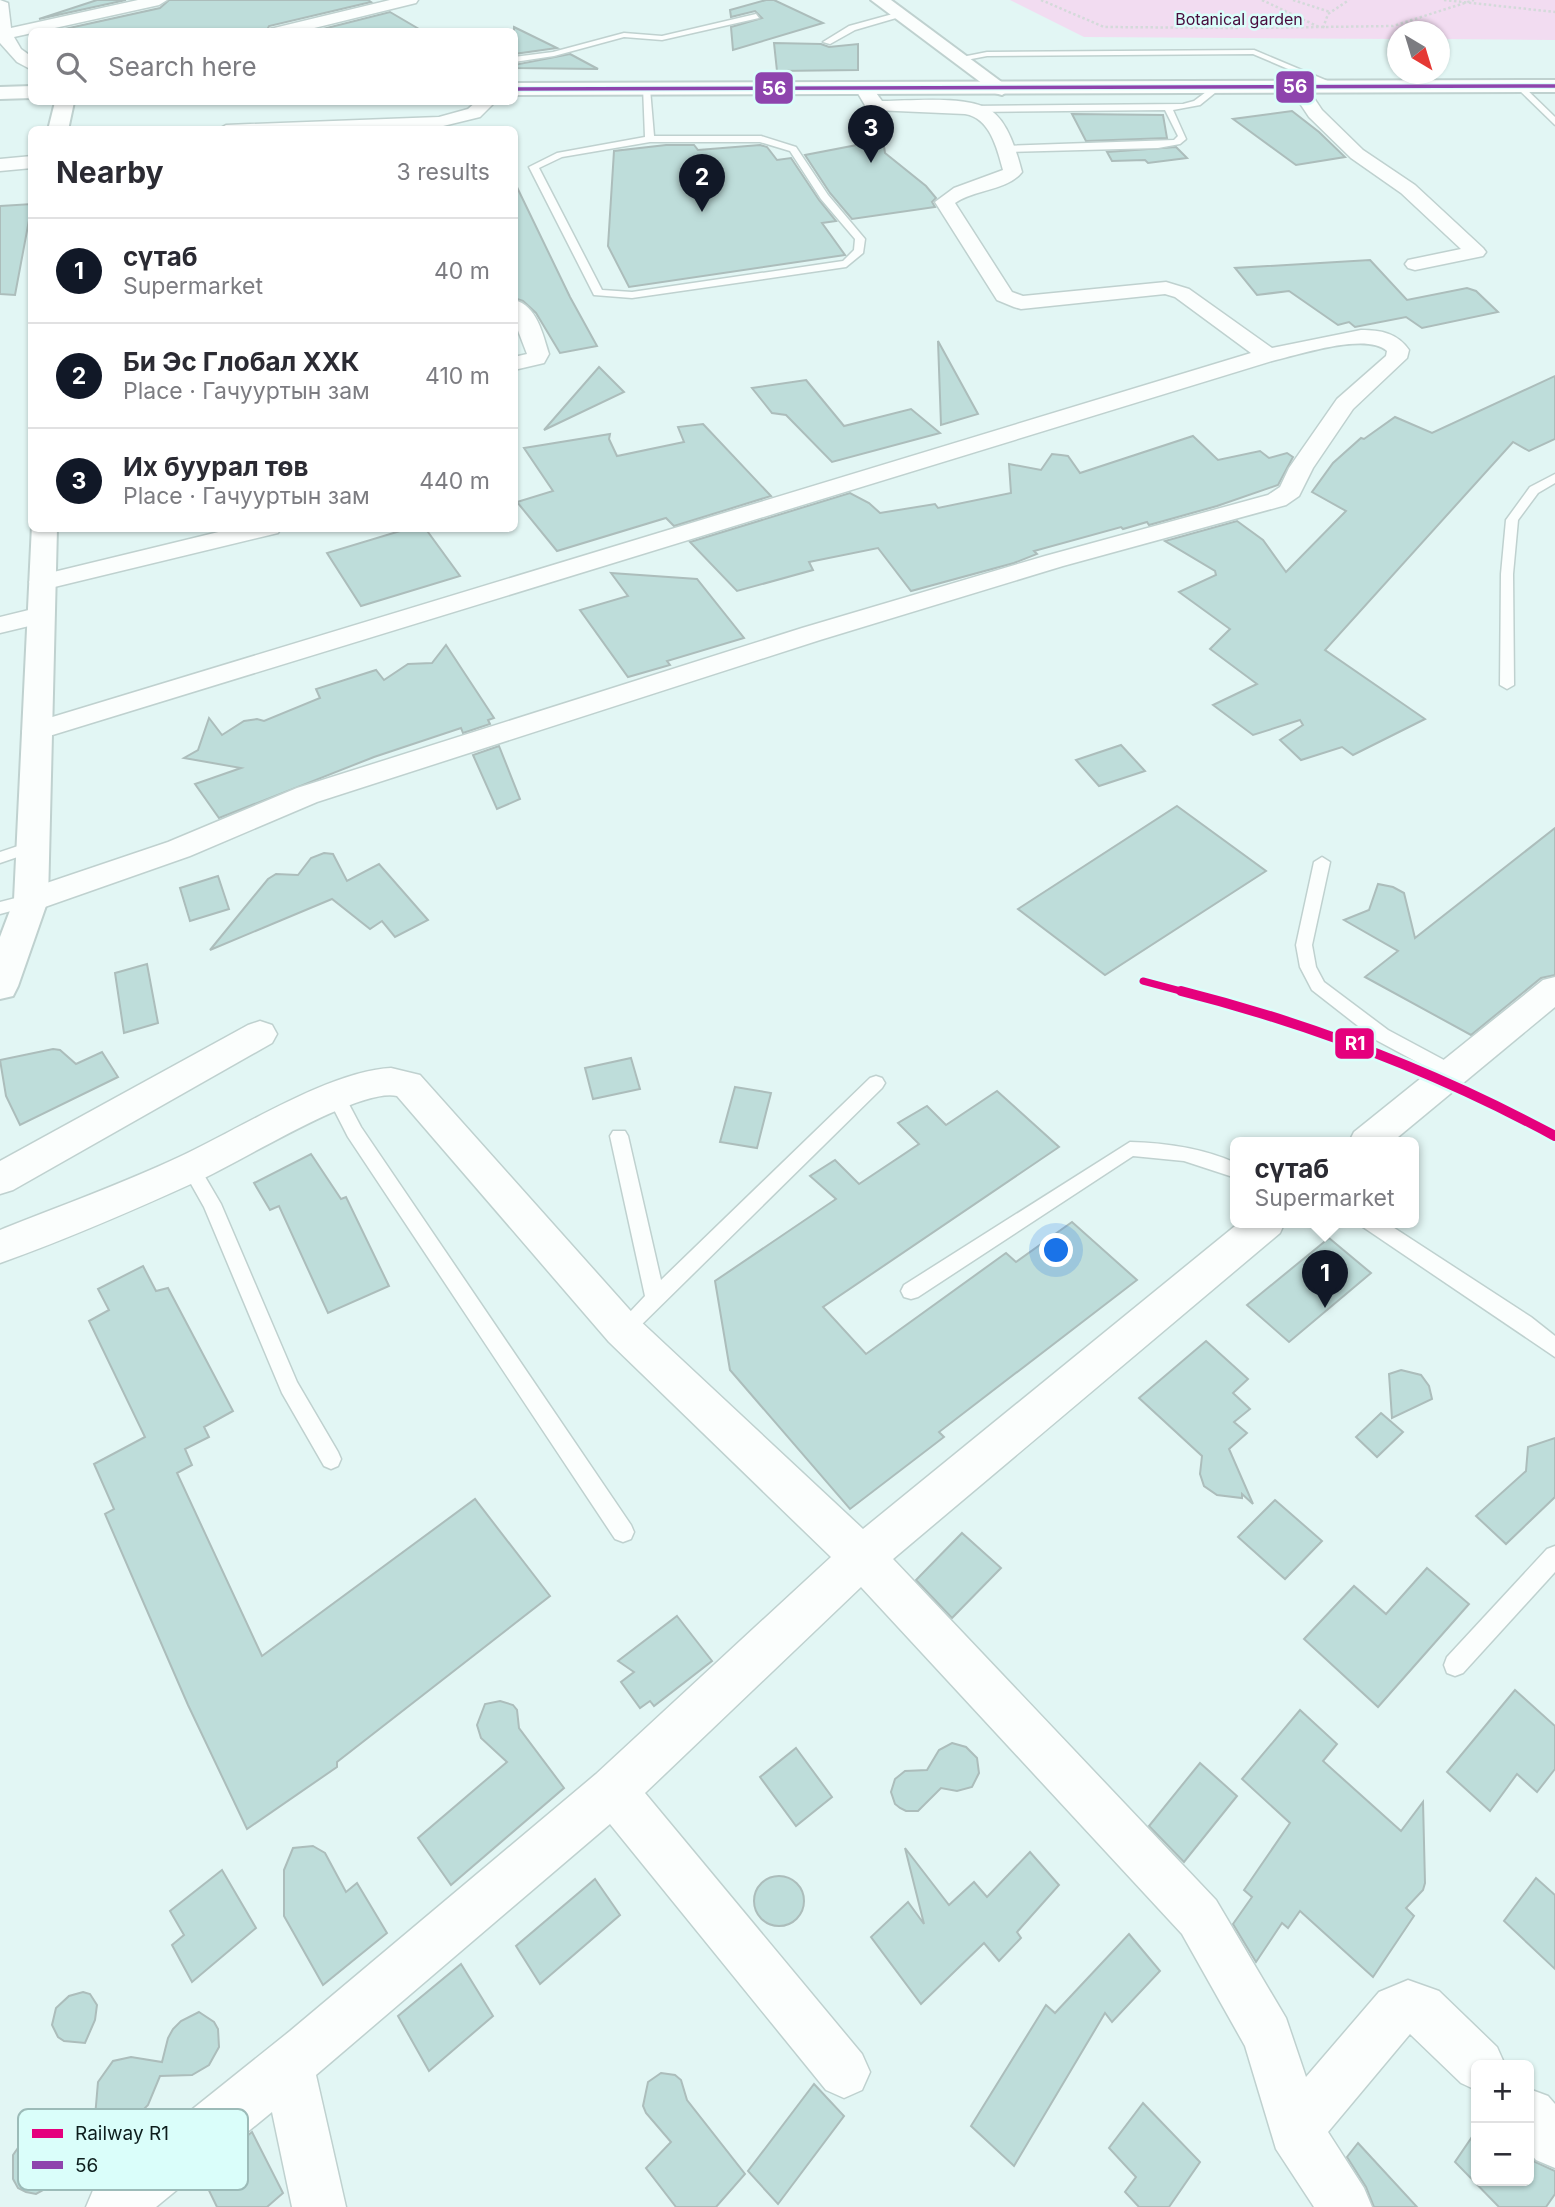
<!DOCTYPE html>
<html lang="en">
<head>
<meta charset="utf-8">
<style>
	body { margin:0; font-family:Inter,sans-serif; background:#f2f2f3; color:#2b2b33 }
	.controls { position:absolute; right:21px; bottom:21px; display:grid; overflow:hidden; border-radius:10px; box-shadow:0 2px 5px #0004 }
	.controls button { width:63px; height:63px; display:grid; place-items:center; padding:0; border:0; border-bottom:2px solid #e1e1e2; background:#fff; color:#2b2b33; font:35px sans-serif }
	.compass { position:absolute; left:1387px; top:21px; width:63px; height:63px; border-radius:50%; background:#fff; box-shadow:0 2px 5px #0004; rotate:142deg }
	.you { position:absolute; left:1057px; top:1251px; width:24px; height:24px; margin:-18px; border:5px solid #fff; border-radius:50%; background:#1a73e8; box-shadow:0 0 0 10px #1a73e833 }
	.badge { display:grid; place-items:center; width:46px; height:46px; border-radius:50%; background:#111827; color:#fff; font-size:23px; font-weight:700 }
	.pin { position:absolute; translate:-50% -58px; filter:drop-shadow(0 2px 4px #0008) }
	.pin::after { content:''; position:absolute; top:37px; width:24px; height:21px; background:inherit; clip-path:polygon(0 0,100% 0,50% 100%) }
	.popup { position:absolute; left:1230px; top:1137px; width:189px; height:91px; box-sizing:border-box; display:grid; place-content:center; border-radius:10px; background:#fff; filter:drop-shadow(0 2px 5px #0005); font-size:23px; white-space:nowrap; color:#7c7c81 }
	.popup b { font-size:26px; color:#2b2b33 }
	.popup::after { content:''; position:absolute; left:50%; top:100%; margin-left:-14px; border:14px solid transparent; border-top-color:#fff }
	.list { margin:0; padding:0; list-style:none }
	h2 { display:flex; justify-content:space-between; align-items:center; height:91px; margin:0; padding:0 28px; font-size:30px }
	h2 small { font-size:23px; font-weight:400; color:#7c7c81 }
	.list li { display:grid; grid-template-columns:46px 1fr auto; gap:21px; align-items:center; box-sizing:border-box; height:105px; padding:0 28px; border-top:2px solid #e1e1e2 }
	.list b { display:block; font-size:26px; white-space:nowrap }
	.list p { margin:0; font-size:23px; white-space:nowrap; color:#7c7c81 }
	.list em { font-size:23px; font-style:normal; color:#7c7c81 }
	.icon { flex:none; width:38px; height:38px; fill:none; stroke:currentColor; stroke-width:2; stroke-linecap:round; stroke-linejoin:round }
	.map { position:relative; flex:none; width:1555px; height:2207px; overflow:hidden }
	.search { position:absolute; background:#fff; box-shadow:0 2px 5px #0004; left:28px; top:28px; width:490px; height:77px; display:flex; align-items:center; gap:18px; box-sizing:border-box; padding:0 24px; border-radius:10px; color:#7c7c81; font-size:26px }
	.panel { position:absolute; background:#fff; box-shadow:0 2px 5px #0004; left:28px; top:126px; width:490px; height:406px; border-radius:10px }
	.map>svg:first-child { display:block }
	.green { fill:#f2dcf1 }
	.building { fill:#beddda; stroke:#acbdbb; stroke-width:2 }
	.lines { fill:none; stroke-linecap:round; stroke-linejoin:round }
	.lane-casing { stroke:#bfd1cf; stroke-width:3 }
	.street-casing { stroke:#bfd1cf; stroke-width:3 }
	.secondary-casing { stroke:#bfd1cf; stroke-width:4 }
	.highway-casing { stroke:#bfd1cf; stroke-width:4 }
	.path { stroke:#d4dada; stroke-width:2.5; stroke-dasharray:2.5 2.5; stroke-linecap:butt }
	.lane { fill:#fbfefd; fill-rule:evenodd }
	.street { fill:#fbfefd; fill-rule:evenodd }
	.secondary { fill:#fbfefd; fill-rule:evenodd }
	.highway { fill:#fbfefd; fill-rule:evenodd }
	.bus-1-casing { stroke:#dafefa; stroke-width:6 }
	.bus-1 { stroke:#8e44ad; stroke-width:3.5 }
	.rail-1-far1-casing { stroke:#dafefa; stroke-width:11 }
	.rail-1-casing { stroke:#dafefa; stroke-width:15 }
	.rail-1-far1 { stroke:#e5007d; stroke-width:7 }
	.rail-1 { stroke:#e5007d; stroke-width:10 }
	.labels { text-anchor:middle; stroke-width:5; stroke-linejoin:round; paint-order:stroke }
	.far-park-label { font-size:16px; fill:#480b3c; stroke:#dafefa }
	.key { fill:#dafefa; stroke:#9cbbb8; stroke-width:2 }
	.key-label { font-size:19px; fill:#0d1e1d }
	.line-badge { stroke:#dafefa; stroke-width:2.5 }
	.badge-label { font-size:19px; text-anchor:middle; font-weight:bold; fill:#fff }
</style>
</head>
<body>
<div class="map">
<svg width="1555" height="2207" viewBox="0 0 1555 2207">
	<rect width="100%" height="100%" fill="#e2f6f4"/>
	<polygon class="green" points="1010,0 1555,0 1555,40 1440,39 1440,32 1398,32 1397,39 1084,37"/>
	<g class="building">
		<polygon points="97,0 126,0 39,19"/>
		<polygon points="169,0 368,0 371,2 269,26 266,32 51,32 160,8"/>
		<polygon points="766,0 774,0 823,23 733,50 731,27 762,18 755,11 731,17 730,10"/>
		<polygon points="390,12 424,32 311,32"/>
		<polygon points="514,27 557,48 514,54"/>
		<polygon points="774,43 821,44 829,47 858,44 858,70 777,71"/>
		<polygon points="570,54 598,69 514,68 514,65"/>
		<polygon points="1292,111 1319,132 1345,157 1296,165 1233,119"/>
		<polygon points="1072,114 1163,115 1167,138 1086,141"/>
		<polygon points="883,140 885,153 926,186 936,198 932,202 935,207 852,219 830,193 805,155"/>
		<polygon points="666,145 694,145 698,150 760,145 767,147 777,160 791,158 819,200 836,221 822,223 845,255 629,287 608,246 614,151"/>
		<polygon points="1176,147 1187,158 1148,163 1145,160 1112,161 1107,152"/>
		<polygon points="514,181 570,297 597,346 560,353 536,313 523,301 514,298"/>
		<polygon points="32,204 15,295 0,294 0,206"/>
		<polygon points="1370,260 1407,300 1467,288 1476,291 1498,312 1422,328 1406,317 1355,327 1349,322 1338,325 1289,291 1257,295 1235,268"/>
		<polygon points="938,341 978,414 941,425"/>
		<polygon points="599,367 624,392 544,430"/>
		<polygon points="1555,376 1555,439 1529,451 1513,442 1325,650 1425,719 1353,755 1342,747 1301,760 1280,740 1303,725 1300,720 1253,735 1213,705 1257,684 1210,649 1230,629 1179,592 1216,575 1215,571 1165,541 1237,521 1263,540 1286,572 1346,511 1312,492 1333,463 1361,438 1364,439 1395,417 1432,433"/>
		<polygon points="806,380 844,426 911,409 940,433 832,462 786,415 772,413 752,388"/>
		<polygon points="703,424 771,496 674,526 666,518 557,551 517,502 553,491 524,448 610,434 609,439 617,456 684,442 678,427"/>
		<polygon points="1193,436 1218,460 1260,451 1269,458 1287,453 1293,457 1278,485 1217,506 1149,525 1147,522 1123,529 1121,527 1034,551 1037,554 1014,563 911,591 878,548 809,562 813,570 737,591 690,542 850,493 869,503 880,513 935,504 938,508 1011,493 1009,464 1041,470 1052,454 1061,455 1068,456 1080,473"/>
		<polygon points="410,528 425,528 460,576 361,606 327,553"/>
		<polygon points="611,573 697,579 744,638 667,661 670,665 628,677 580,610 628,596"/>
		<polygon points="446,645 494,718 488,720 490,724 463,733 461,728 374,757 219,818 195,784 241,768 184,758 198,750 209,718 222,735 244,721 257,719 264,721 320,698 316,689 376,670 384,680 408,664 432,663"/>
		<polygon points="1121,745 1145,771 1099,786 1076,760"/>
		<polygon points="499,746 520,799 497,809 473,755"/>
		<polygon points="1177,806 1266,871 1105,975 1018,909"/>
		<polygon points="1555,828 1555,975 1541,978 1471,1035 1365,977 1398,951 1344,920 1369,910 1378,884 1393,887 1404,893 1415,938"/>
		<polygon points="324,853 333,854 347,881 379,864 428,920 395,937 382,921 370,929 332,899 210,950 268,879 276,874 298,875 311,858"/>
		<polygon points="218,876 229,909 190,921 180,888"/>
		<polygon points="147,964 158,1023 124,1033 115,973"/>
		<polygon points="53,1049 60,1050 76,1064 102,1052 118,1077 20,1125 6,1096 0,1060"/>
		<polygon points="631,1058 640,1089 593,1099 585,1068"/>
		<polygon points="735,1087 771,1093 757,1148 720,1142"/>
		<polygon points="997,1091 1059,1147 823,1307 866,1354 1006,1253 1016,1262 1072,1222 1137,1280 939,1432 944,1437 850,1509 730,1370 715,1281 836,1199 810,1176 835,1160 859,1184 919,1144 898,1123 927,1106 946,1125"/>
		<polygon points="311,1154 341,1199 346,1197 389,1286 328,1313 279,1206 270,1210 254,1183"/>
		<polygon points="1329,1238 1371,1273 1289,1342 1247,1305"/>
		<polygon points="143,1266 156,1291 168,1288 233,1411 204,1427 209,1437 185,1449 192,1465 177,1473 262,1656 475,1499 550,1596 337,1762 337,1767 247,1829 188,1705 105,1514 114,1509 94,1464 145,1437 89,1321 109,1310 98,1289"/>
		<polygon points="1206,1341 1248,1379 1233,1393 1250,1409 1234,1422 1247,1433 1229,1449 1253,1504 1242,1494 1242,1498 1217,1495 1204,1486 1200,1474 1202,1456 1139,1398"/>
		<polygon points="1401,1370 1421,1375 1429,1386 1432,1399 1392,1418 1389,1374"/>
		<polygon points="1381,1413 1403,1432 1377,1457 1356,1437"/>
		<polygon points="1555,1438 1555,1497 1506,1544 1476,1516 1526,1471 1528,1447"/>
		<polygon points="1275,1500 1322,1541 1285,1579 1238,1537"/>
		<polygon points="962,1533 1001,1568 952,1618 916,1580"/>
		<polygon points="1427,1568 1469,1604 1378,1707 1304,1639 1354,1586 1386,1614"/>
		<polygon points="677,1616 712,1661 654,1706 650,1701 640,1708 621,1682 634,1672 618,1661"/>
		<polygon points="1515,1690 1555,1726 1555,1769 1537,1792 1517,1774 1490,1811 1447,1772"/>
		<polygon points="500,1701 513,1705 517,1710 519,1728 564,1788 451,1885 418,1838 507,1762 481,1738 477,1725 485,1704"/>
		<polygon points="1300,1710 1337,1744 1323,1761 1401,1831 1423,1802 1425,1883 1423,1890 1406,1908 1414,1916 1373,1977 1300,1911 1288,1928 1282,1923 1256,1962 1233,1924 1252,1897 1244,1890 1290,1823 1242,1779"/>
		<polygon points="952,1743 966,1747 977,1758 979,1773 972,1787 957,1791 941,1788 918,1811 906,1811 900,1808 895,1804 891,1792 895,1779 905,1771 927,1770 939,1750"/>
		<polygon points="796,1748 832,1797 796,1826 760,1777"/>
		<polygon points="1200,1763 1237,1796 1184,1862 1149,1826"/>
		<polygon points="313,1846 325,1853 346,1892 357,1883 387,1933 323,1985 284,1916 284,1870 293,1848"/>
		<polygon points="905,1848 949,1905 974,1882 987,1897 1030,1852 1059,1885 1017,1932 1021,1938 999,1961 984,1943 921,2004 871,1937 908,1902 924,1924"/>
		<polygon points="222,1870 256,1928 192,1982 172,1945 184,1935 170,1911"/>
		<circle cx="779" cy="1901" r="25"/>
		<polygon points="1536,1878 1555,1895 1555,1969 1504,1921"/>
		<polygon points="595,1879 620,1915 540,1984 516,1946"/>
		<polygon points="1129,1934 1160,1971 1112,2022 1105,2013 1014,2166 971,2126 1046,2005 1055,2013"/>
		<polygon points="461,1964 493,2016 429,2071 398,2016"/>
		<polygon points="83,1992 90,1994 97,2005 95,2020 85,2043 64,2041 58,2037 52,2025 56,2008 69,1996"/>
		<polygon points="199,2012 214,2022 218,2029 219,2047 209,2065 192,2075 160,2076 148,2105 131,2122 111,2124 95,2117 98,2082 113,2061 131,2057 162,2062 168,2038 173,2029 181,2021"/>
		<polygon points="661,2073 675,2075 681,2080 687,2100 745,2174 716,2207 676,2207 646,2168 671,2142 646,2113 643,2106 648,2082"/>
		<polygon points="814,2084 844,2116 778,2204 748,2171"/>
		<polygon points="1143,2103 1200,2162 1169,2207 1139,2207 1125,2192 1136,2177 1109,2148"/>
		<polygon points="47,2124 57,2125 72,2135 72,2155 64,2175 56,2183 36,2194 26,2192 18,2188 13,2179 13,2155 27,2135"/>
		<polygon points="1476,2131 1476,2181 1529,2181 1529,2156 1535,2162 1555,2171 1555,2194 1546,2207 1499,2207 1455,2162"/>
		<polygon points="252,2132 283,2193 267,2207 217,2207 201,2174"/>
		<polygon points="1358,2143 1417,2207 1374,2207 1366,2187 1347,2157"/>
	</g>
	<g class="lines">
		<g class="lane-casing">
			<g id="lane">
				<polygon points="900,12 903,16 855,30 830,44 823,42 849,26"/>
				<polygon points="756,14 759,18 662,40 624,37 554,56 514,62 514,57 553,52 624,33 662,36"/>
				<polygon points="1254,50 1342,87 1335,89 1253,54 987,56 961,61 957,58 987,52"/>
				<polygon points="1520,83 1555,117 1555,125 1517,88"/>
				<polygon points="1214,86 1221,88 1200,105 1173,110 1186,139 1180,144 1158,148 1005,152 1000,149 1005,146 1174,140 1178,136 1165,110 972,112 968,109 972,106 1183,104 1194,101"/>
				<path d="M643,87L650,89L654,136H761L796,147L828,195L865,239L863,253L846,267L632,298L594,295L529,167L557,153L645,137ZM650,142H760L790,151L821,199L855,239L854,250L843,261L632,292L602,290L539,168L562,157Z"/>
				<polygon points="1555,474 1555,483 1538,493 1518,520 1513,574 1514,685 1507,689 1500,685 1501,574 1506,520 1530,487"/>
				<polygon points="33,841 38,842 41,846 38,850 0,863 0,852"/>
				<polygon points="1322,857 1330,862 1312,945 1316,967 1324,982 1388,1030 1457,1067 1460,1072 1457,1077 1445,1077 1376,1040 1312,990 1300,967 1296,945 1314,862"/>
				<polygon points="31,894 37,896 39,900 37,904 0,914 0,902"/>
				<polygon points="876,1076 882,1078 885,1083 882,1088 630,1336 623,1339 616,1336 613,1330 645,1296 610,1136 613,1131 625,1131 628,1136 661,1280 870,1078"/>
				<polygon points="336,1089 342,1091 361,1127 631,1525 634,1532 631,1539 623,1542 615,1539 348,1137 327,1096 330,1091"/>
				<path d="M1130,1142C1167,1143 1202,1148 1236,1163V1178L1184,1161L1133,1156L918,1297L911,1299L904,1297L901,1291L904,1285Z"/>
				<polygon points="191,1161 197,1163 221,1204 297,1382 338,1452 341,1459 338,1466 331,1469 324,1466 282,1393 204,1207 182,1168 185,1163"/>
				<polygon points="1361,1222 1385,1222 1531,1317 1555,1336 1555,1357 1363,1227"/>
				<polygon points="1555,1546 1555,1572 1463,1673 1455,1676 1447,1673 1444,1665 1447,1657 1547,1549"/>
			</g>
		</g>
		<g class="street-casing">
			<g id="street">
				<polygon points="0,0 8,3 11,28 138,0 167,0 159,5 14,37 21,49 32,57 32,70 17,62 0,43"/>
				<polygon points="390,0 418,0 416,3 298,32 268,32 270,29"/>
				<polygon points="1298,82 1304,83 1322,110 1363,150 1415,185 1483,248 1486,252 1483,256 1415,270 1408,268 1405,264 1408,260 1461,249 1401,193 1351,158 1309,117 1289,87"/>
				<path d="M865,85L871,86L882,101C911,101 966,95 990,110C1008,121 1017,153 1022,172C1007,191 975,189 955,203L1012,292L1023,296L1166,282L1189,289L1272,348L1361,330C1381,330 1397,333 1409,350L1407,358L1353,409L1313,468L1299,496L1286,505L1063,566L820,640L317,802L190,856L42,908L31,911L20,908L15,900L20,892L168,842L297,788L802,628L1045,556L1268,495L1280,487L1289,468L1337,399L1386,356L1387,351C1366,332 1299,355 1272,361L46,737L36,740L26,737L22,731L26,725L1251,353L1175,297L1165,294L1021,309L1014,307L997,300L935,202L954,188L1003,170C997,148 990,118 965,114L874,110L866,107L856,90Z"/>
				<polygon points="476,102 495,102 480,117 439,127 217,130 226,125 439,117 468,109"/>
				<polygon points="32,156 32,168 0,171 0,159"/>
				<path d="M514,300C537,305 543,335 549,354L544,363L514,370V357L527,354L514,320Z"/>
				<polygon points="235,528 281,528 278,533 42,590 33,587 29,582 33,577"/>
				<polygon points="41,607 50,609 54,615 50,621 0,633 0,617"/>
				<polygon points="1555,977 1555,1007 1392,1142 1349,1142 1354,1132 1543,980"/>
				<polygon points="260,1021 272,1025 277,1034 272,1043 13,1190 0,1194 0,1161 248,1025"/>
				<path d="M391,1068L420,1075L637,1318L863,1529L1240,1222H1285L1280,1233L893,1559L1216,1900L1286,2018L1306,2077L1379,1992L1408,1980L1439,1991L1497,2047L1505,2065H1476V2090L1461,2083L1410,2034L1328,2132L1364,2188L1372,2207H1314L1276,2149L1245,2046L1182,1934L861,1587L645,1793L862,2054L870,2072L862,2090L844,2098L826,2090L610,1824L316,2075L346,2207H292L272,2112L156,2207H86L94,2188L290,2031L596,1774L831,1557L609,1342L397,1096C360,1087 242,1161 202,1179C136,1209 68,1239 0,1263V1230C60,1206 121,1184 179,1157C238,1130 329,1071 391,1068Z"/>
				<polygon points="1529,2089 1548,2096 1555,2104 1555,2168 1536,2160 1529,2152"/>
			</g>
		</g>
		<g class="secondary-casing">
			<g id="secondary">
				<polygon points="871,0 891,0 1011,89 1002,95 995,93"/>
				<polygon points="55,102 74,102 68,130 48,130"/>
				<polygon points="32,525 32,528 57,528 48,900 18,986 13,996 0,999 0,937 14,900"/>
			</g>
		</g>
		<g class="highway-casing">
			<g id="highway">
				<polygon points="1555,80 1555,92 514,95 514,83"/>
				<polygon points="32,86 32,98 0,99 0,87"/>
			</g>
		</g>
		<g class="path">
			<polyline points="1041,0 1104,27 1239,28"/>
			<polyline points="1262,0 1319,27"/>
			<polyline points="1293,0 1330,12"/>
			<polyline points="1444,0 1555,12"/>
			<polyline points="1251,28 1393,26 1474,0"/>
			<polyline points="1323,28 1328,14 1349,0"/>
		</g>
		<use href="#lane" class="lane"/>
		<use href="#street" class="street"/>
		<use href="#secondary" class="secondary"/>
		<use href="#highway" class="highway"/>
		<g class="bus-1-casing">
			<polyline id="bus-1" points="514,89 1555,86"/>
		</g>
		<use href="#bus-1" class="bus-1"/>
		<g class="rail-1-far1-casing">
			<polyline id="rail-1-far1" points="1143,981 1188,993"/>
		</g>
		<g class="rail-1-casing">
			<path id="rail-1" d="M1181,991C1312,1024 1436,1072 1555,1136"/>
		</g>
		<use href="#rail-1-far1" class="rail-1-far1"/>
		<use href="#rail-1" class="rail-1"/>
	</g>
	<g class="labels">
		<g class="far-park-label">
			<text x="1239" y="25">Botanical garden</text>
		</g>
	</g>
	<rect x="18" y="2109" width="230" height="81" rx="10" class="key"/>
	<rect x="32" y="2129" width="31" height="9" fill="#e5007d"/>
	<rect x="32" y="2161" width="31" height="8" fill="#8e44ad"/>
	<g class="key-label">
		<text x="75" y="2140">Railway R1</text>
		<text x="75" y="2172">56</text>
	</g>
	<g class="line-badge">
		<rect x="1275" y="70" width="40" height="34" rx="7" fill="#8e44ad"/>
		<rect x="754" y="71" width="40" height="34" rx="7" fill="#8e44ad"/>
		<rect x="1334" y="1027" width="41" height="33" rx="7" fill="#e5007d"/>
	</g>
	<g class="badge-label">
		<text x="1295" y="93">56</text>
		<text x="774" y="95">56</text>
		<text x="1355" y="1050">R1</text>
	</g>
</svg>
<div class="controls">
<button>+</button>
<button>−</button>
</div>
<svg class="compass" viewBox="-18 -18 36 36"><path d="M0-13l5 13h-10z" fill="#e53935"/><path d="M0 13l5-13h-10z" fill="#7c7c81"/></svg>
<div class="you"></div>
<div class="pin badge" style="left:1325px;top:1308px">1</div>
<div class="popup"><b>сүтаб</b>Supermarket</div>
<div class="pin badge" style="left:702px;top:212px">2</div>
<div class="pin badge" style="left:871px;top:163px">3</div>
<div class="search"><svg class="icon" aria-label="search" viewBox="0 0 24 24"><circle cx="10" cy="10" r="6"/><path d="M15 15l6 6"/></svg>Search here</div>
<section class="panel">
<h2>Nearby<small>3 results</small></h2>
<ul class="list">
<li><span class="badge">1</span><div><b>сүтаб</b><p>Supermarket</p></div><em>40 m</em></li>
<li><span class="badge">2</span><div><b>Би Эс Глобал ХХК</b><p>Place · Гачууртын зам</p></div><em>410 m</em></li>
<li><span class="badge">3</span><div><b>Их буурал төв</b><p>Place · Гачууртын зам</p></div><em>440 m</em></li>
</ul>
</section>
</div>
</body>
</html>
